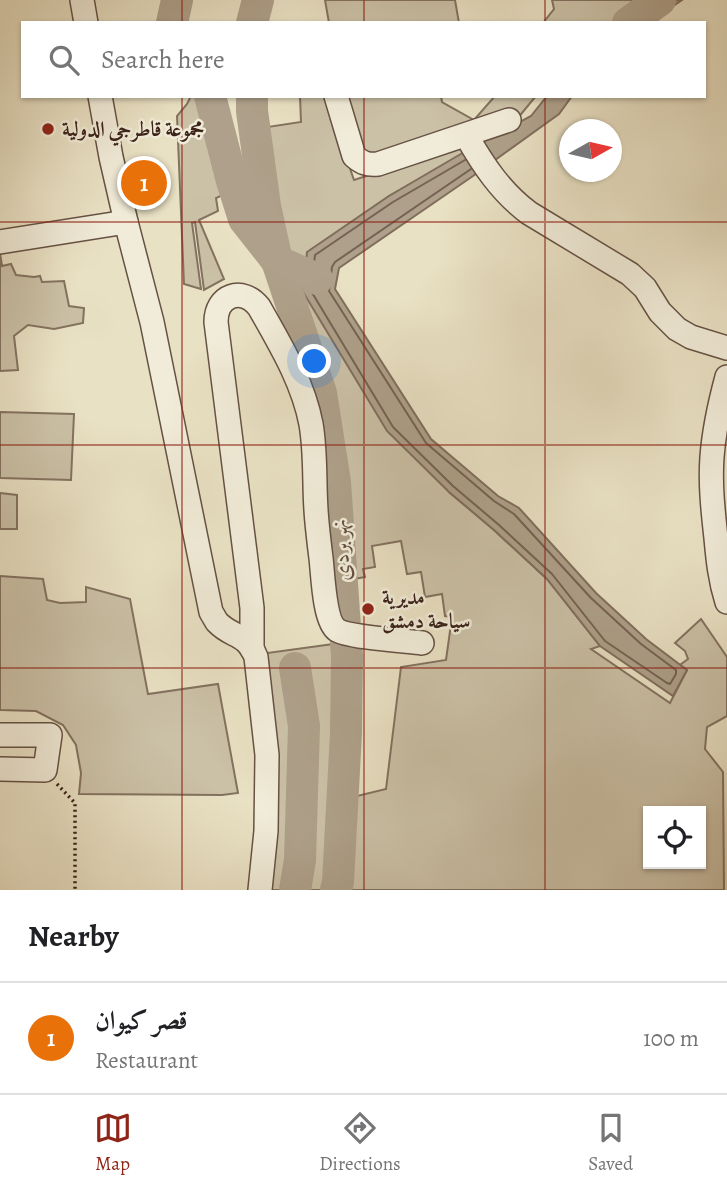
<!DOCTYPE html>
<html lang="en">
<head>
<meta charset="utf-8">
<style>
	body { margin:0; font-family:Alegreya,Amiri,serif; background:#f6f6f6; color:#202124 }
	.controls { position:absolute; right:21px; bottom:21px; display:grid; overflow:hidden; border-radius:0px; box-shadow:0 2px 5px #0004 }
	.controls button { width:63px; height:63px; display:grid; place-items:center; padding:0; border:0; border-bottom:2px solid #e0e0e0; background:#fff; color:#202124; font:35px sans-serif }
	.compass { position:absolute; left:559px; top:119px; width:63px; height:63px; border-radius:50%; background:#fff; box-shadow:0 2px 5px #0004; rotate:82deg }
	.you { position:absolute; left:315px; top:362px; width:24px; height:24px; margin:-18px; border:5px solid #fff; border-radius:50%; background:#1a73e8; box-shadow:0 0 0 10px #1a73e833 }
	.badge { display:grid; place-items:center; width:46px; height:46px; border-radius:50%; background:#8f2418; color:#fff; font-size:23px; font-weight:700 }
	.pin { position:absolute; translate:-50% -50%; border:4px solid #fff; box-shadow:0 2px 7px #0006 }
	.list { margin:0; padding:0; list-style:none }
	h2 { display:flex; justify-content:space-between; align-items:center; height:91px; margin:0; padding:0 28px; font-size:30px }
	h2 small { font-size:23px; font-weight:400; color:#757577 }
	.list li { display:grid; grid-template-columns:46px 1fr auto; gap:21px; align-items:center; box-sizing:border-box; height:112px; padding:0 28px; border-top:2px solid #e0e0e0 }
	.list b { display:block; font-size:26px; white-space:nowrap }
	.list p { margin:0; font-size:23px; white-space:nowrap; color:#757577 }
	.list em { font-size:23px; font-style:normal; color:#757577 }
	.icon { flex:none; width:38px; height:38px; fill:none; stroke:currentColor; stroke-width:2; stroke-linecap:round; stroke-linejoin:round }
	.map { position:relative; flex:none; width:727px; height:890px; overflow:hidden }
	.search { position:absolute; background:#fff; box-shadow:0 2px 5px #0004; left:21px; right:21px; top:21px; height:77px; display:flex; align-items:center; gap:18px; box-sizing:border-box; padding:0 24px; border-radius:0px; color:#757577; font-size:26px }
	.sheet { height:203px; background:#fff }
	nav { display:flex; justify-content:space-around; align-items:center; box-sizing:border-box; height:98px; border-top:2px solid #e0e0e0; background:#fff; font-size:19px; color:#757577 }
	nav a { display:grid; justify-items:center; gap:4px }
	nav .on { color:#8f2418 }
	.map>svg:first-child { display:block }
	.green { fill:#cbc1a7; stroke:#837260; stroke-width:2; fill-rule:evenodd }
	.water { fill:#aea08a; stroke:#806e5d; stroke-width:2 }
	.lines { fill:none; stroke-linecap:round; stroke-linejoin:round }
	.shore { stroke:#746252; stroke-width:2 }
	.river { stroke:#aea08a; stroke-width:32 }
	.minor-casing { stroke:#665244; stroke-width:26 }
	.path { stroke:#3b231a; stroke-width:3.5; stroke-dasharray:2 3.5; stroke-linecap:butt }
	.minor { stroke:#f1ecd9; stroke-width:23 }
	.grid { fill:none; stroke:#8f2418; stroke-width:2; stroke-opacity:0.55 }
	.poi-dot { fill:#8f2418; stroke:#f1ecd9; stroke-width:2.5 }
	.labels { text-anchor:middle; stroke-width:5; stroke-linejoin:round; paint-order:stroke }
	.poi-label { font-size:21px; font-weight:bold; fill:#3b231a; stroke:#f1ecd9; text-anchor:start }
	.water-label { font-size:23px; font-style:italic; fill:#634f41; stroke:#f1ecd9 }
</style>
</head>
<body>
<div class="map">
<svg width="727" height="890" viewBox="0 0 727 890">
	<rect width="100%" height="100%" fill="#e9e1c4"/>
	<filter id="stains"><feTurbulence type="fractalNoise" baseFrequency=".00286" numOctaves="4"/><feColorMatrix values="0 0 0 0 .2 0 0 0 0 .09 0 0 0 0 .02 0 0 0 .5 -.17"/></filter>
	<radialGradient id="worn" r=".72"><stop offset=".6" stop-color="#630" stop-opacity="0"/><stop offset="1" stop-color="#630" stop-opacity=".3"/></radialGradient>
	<g class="green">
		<polygon points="325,0 455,0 459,23 329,23"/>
		<polygon points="552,0 647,0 616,23 543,23 554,9"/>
		<path d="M191,96H205C211,118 230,175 225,194L216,198L218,211L199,220L224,279L204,290L195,222L192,223L201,289L184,284L177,116L187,104Z"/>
		<path d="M300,96H325L354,180L484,138L489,139L389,196L308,252L449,492L494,530L547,579L600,646L591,649L670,703L687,670L680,665L688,659L685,651L675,643L701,619L727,657V716L707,727L705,749L723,772L724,890H342L357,796L386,789L401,667L446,660L452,617L445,616L442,594L425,597L421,572L407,574L401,541L372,546L375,567L363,569L365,577L344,581L343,496L333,390L294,293L265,160L261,128L301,122ZM648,811H701V864H648Z"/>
		<polygon points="342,96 441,96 442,102 474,120 495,96 536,96 517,119 377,159 354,144"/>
		<polygon points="0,253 2,266 11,264 16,275 34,277 40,276 42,282 64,281 69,306 84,308 83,323 54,329 28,325 14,336 18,370 0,371"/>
		<polygon points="0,412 74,414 71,480 0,478"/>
		<polygon points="0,493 17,495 17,529 0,529"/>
		<polygon points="0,576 43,579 47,600 60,603 86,602 86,587 130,599 148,694 218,684 238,793 222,795 79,794 81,773 76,745 63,725 36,711 0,710"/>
		<polygon points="341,643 335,819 326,890 271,890 267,653"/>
	</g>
	<g class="water">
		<polygon points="660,0 682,0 648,23 628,23"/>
		<polygon points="547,96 572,96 559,114 473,176 339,268 335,289 431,439 498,496 519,508 596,593 646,639 687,670 673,696 600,646 547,579 494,530 449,492 387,431 303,292 307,252 389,196 471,148 531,116"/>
	</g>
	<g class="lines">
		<polyline class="shore" points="465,160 393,202 315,255 311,291 393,427 453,486 499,525 552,574 605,641 667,683 670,684 676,674 676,670 641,644 591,598 514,514 494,501 426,443 329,291 332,267 335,262 471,169"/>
		<g class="river">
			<polyline points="172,23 177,0"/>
			<polyline points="252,23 258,0"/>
			<polyline points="628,23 660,0"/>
			<polyline points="210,96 232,181 244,219 277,261 317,279"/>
			<polyline points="252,96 252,111 265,206 277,261 321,393 335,482 347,656 346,733 338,882 336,890"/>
			<polyline points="295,668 304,726 300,860 295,890"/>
		</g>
		<g class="minor-casing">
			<g id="minor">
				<polyline points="82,0 86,23"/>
				<path d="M100,96L111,157L126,222L152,322L211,612C213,615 215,619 217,622C232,638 246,632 256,657L267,755L266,831L260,890"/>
				<path d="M336,96L354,156C362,163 367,165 378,164L509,120"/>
				<path d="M466,135C483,165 501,192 529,213L630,274L645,288L660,312L677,329L691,337L727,348"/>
				<polyline points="0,242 126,222"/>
				<path d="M727,377C720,403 714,430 712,457C710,484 713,511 716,538C718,560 720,580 727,602"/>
				<path d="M252,649V608L216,322C216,295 242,286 259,307C280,344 303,382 311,424C316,453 314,481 316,510C317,526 319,542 321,558C323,574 324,621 337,630C347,637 406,641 422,643"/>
				<polyline points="0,735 50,735 45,770 0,769"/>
			</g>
		</g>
		<polyline class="path" points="57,784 75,803 75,890"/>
		<use href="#minor" class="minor"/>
	</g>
	<path class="grid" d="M182,0V23M364,0V23M545,0V23M182,96V890M364,96V890M545,96V890M0,222H727M0,445H727M0,668H727"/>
	<g class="poi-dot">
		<circle cx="48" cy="129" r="7"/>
		<circle cx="368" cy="609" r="7"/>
	</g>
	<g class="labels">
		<g class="poi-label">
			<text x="62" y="136">مجموعة قاطرجي الدولية</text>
			<text x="382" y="604">مديرية<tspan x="382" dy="24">سياحة دمشق</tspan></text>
		</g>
		<g class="water-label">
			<text transform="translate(340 550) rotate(-94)" y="8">نهر بردى</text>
		</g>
	</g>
	<rect width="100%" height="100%" filter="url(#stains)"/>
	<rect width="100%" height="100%" fill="url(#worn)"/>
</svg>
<div class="controls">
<button><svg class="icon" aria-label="locate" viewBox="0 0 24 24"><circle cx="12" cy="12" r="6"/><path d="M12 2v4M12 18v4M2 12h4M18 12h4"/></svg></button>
</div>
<svg class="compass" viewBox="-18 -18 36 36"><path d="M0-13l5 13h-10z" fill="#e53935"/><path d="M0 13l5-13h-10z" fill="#757577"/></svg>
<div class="you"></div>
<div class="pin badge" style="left:144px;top:183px;background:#e8710a">1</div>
<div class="search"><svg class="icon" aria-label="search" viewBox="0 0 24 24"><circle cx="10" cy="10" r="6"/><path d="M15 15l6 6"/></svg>Search here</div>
</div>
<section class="sheet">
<h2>Nearby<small></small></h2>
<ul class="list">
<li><span class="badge" style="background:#e8710a">1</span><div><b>قصر كيوان</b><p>Restaurant</p></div><em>100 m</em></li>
</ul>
</section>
<nav>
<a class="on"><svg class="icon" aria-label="map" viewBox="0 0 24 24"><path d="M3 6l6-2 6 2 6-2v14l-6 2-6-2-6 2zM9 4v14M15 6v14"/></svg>Map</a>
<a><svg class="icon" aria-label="directions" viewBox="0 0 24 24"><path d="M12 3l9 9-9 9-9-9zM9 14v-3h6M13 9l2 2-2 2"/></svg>Directions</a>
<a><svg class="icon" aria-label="saved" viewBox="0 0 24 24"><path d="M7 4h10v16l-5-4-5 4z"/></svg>Saved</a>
</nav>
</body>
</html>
